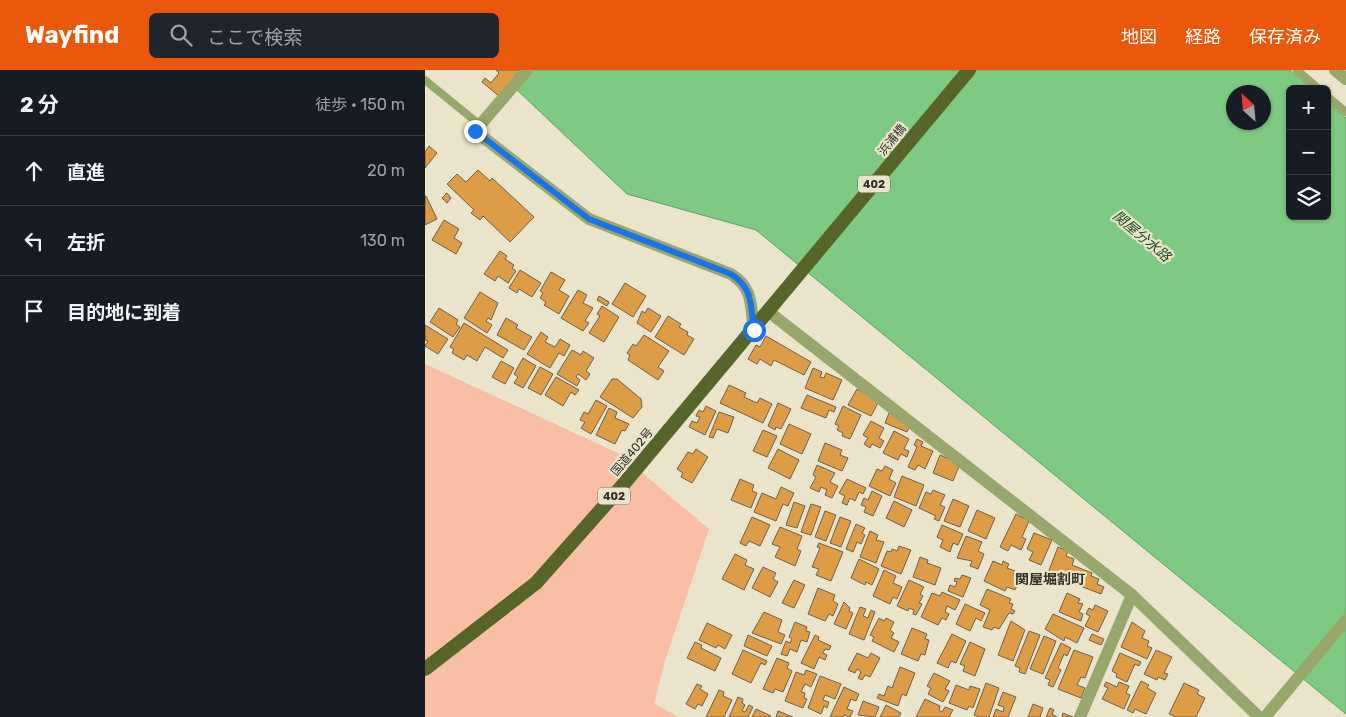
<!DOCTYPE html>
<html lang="ja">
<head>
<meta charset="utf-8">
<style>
	body { margin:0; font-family:Rubik,"Noto Sans JP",sans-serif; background:#20242c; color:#f1f3f6 }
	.controls { position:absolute; right:15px; top:15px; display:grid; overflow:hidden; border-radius:8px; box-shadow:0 1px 4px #0004 }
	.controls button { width:45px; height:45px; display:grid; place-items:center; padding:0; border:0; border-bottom:1px solid #363941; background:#171b24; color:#f1f3f6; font:25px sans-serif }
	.compass { position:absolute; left:801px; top:15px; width:45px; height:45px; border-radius:50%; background:#171b24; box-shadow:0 1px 4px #0004; rotate:334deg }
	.stop { position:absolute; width:15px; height:15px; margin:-11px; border:4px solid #1a73e8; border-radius:50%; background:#fff }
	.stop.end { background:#1a73e8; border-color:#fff; box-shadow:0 1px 5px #0008 }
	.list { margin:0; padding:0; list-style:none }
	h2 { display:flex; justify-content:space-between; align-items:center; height:65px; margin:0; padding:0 20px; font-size:21px }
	h2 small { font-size:16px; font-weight:400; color:#9ea1a6 }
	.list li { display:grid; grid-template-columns:32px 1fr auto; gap:15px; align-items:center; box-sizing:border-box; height:70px; padding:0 20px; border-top:1px solid #363941 }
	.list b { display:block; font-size:19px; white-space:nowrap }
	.list em { font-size:16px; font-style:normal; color:#9ea1a6 }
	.icon { flex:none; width:28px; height:28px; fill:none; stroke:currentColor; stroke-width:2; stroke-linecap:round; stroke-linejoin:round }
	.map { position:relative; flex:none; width:921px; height:647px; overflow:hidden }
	header { display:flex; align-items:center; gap:30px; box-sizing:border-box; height:70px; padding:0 25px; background:#ea580c; color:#fff }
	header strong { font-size:24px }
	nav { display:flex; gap:28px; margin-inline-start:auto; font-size:18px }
	.search { width:350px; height:45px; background:#20242c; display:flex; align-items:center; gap:12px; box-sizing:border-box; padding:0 18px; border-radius:8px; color:#9ea1a6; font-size:19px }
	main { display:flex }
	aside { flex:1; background:#171b24 }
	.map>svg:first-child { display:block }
	.green { fill:#f9bfa4 }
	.water { fill:#7eca82; stroke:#689c67; fill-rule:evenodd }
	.building { fill:#dd9d47; stroke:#6f604e }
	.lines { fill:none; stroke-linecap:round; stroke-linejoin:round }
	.service { stroke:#98a86c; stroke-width:8 }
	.minor { stroke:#98a86c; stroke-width:12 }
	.tertiary { stroke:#98a86c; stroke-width:12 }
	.trunk { stroke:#57642a; stroke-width:14 }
	.route { stroke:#1a73e8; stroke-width:6 }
	.labels { text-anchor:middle; stroke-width:4.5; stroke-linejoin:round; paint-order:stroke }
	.shield { fill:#eae4cb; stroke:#6b6759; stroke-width:1 }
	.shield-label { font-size:11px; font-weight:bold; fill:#343128 }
	.street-label { font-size:12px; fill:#343128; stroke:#eae4cb }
	.water-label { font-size:14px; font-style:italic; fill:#1b4f20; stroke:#eae4cb }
	.neighbourhood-label { font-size:14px; font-weight:bold; fill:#343128; stroke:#eae4cb }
</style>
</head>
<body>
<header>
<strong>Wayfind</strong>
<div class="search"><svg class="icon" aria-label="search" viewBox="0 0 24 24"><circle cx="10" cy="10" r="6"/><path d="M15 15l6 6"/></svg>ここで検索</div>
<nav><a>地図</a><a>経路</a><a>保存済み</a></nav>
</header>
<main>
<aside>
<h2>2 分<small>徒歩 · 150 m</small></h2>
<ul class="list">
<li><svg class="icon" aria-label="ahead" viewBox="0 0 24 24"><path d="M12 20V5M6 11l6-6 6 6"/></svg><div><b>直進</b></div><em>20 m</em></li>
<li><svg class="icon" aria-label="left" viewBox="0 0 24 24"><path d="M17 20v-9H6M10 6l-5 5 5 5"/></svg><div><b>左折</b></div><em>130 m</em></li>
<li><svg class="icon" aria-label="arrive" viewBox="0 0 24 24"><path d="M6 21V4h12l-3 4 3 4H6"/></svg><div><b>目的地に到着</b></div></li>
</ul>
</aside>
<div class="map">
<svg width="921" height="647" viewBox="0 0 921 647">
	<rect width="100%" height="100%" fill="#eae4cb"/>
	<polygon class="green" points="0,294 195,384 284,459 240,591 229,634 254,647 0,647"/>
	<path class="water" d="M71,0H865L887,19H865V146H902V32L921,48V644L331,160L202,124ZM808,22H838V52H808Z"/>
	<g class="building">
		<polygon points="71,0 97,0 75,27 57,12 60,8 66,13 74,3"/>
		<polygon points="4,76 12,83 0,98 0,82"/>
		<polygon points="53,100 65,111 67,108 109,147 85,172 58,146 55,150 46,143 49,140 22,114 32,104 41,112"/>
		<polygon points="22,123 26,128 22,133 17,128"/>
		<polygon points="1,126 12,149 0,155 0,126"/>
		<polygon points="19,150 34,159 29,168 37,173 31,184 7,170"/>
		<polygon points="75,181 82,186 80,189 89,195 87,198 91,201 83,213 73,206 70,211 59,204"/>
		<polygon points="95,200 116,213 107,227 94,219 92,223 84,218"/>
		<polygon points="126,202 140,210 134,220 144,226 134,244 119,235 121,232 115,228 118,223 115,221"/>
		<polygon points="200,213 221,226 208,247 187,234"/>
		<polygon points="153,220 162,225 158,233 168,238 160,251 164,253 158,261 136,248"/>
		<polygon points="55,222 73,233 66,250 63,248 61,251 67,255 62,263 39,248"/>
		<polygon points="174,226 184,232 182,236 172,230"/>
		<polygon points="177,236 194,247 179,272 164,263 175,246 172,244"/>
		<polygon points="14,238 33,250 31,254 35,257 28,267 5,252"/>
		<polygon points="223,238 236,246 226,262 212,253 217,241 220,243"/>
		<polygon points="243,246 256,254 254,257 263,262 262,265 269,269 259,285 230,267"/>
		<polygon points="81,248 93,255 91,258 107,267 99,280 72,265"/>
		<polygon points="39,253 83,280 78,288 60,277 52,291 42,285 39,290 27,283 29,279 25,277"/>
		<polygon points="0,255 23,269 13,284 0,276 3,271 0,270"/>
		<polygon points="116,262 123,267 120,272 130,277 135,269 145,275 139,286 134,283 125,298 102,284"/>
		<polygon points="219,265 244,281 233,297 239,301 233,310 203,290 205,285 202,283 208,274 211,276"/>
		<polygon points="341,266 386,292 379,305 349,290 346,296 335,289 332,294 323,289 331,275 335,277"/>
		<polygon points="147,280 156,285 158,281 169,288 161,301 165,304 161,310 153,304 151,307 155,310 152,316 132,304"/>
		<polygon points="98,288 111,296 98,318 89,313 93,307 89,304"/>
		<polygon points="76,291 89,298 80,314 67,307"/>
		<polygon points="115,297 128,304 116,325 103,318"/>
		<polygon points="388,298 397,302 395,307 399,308 401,303 417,310 408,330 380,318"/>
		<polygon points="131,307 154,320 150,325 146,322 138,336 120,325"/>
		<polygon points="187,309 192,309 216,329 217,337 208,348 175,327"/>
		<polygon points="304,315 321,323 319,327 332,333 335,328 347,334 338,353 295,333"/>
		<polygon points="432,319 454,331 446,346 423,335"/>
		<polygon points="382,325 411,337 409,342 404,340 401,348 376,338"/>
		<polygon points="171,330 182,336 166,364 156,358 160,352 155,350 159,342 163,344"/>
		<polygon points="353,333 366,339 356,359 351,357 350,360 343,356"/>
		<polygon points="281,336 291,341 280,365 264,357 267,351 272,353 275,347 271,346 274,340 278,342"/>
		<polygon points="418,336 436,345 425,369 417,366 418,363 412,360 414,356 410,354"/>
		<polygon points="184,338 192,342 190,348 204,354 200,361 197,360 190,374 171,365"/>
		<polygon points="466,338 485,355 482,362 460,353"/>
		<polygon points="294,342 309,347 303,363 292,359 288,368 284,367"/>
		<polygon points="446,351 459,358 454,368 459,371 455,378 447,374 445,378 439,374 443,368 438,365"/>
		<polygon points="364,354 386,364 377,384 355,374"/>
		<polygon points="338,360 352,366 342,387 328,381"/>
		<polygon points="469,361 484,369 479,379 484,381 482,387 476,384 473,390 458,383"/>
		<polygon points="492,369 498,372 496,376 508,381 500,399 493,395 490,400 483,397 492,377 489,375"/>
		<polygon points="400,373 417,380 415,385 423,388 417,401 393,391"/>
		<polygon points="271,379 283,387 267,413 256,407 258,403 252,399 263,382 268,384"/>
		<polygon points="353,379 374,390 365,409 343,398"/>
		<polygon points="515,385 535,394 528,411 508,403"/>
		<polygon points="392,395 410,403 405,412 413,416 407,428 400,425 402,420 396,417 394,422 385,418 391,407 388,405"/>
		<polygon points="460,396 468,400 464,409 471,413 465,426 444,416 452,399 457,401"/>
		<polygon points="477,406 499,415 491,436 469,427"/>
		<polygon points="315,409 329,415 327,421 332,423 326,438 306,430"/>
		<polygon points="422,409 441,418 438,424 434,422 430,431 425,428 422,435 417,433 420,426 414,423"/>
		<polygon points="356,417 369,423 363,436 358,434 351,451 329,442 337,423 351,429"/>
		<polygon points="508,420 520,425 515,435 520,437 514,451 509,449 511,446 494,438 501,422 506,424"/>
		<polygon points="447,421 457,426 448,446 439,442 441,437 436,435 439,428 443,430"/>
		<polygon points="528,429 544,436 535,457 519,451"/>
		<polygon points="469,431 487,440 479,457 461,448"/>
		<polygon points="369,432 380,436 372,458 361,455"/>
		<polygon points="386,434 396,437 386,465 376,462"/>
		<polygon points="552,440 570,448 561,469 543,461"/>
		<polygon points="400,441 411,445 401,471 390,467"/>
		<polygon points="591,444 604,451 597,467 601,469 596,480 586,475 583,481 575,477"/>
		<polygon points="327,447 345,455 335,476 324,471 321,476 315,473"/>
		<polygon points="415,447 426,451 416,477 405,473"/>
		<polygon points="431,454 440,458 437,463 440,465 436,474 432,472 428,482 421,479"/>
		<polygon points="517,455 538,464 533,475 528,473 525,482 515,477 518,470 512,467"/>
		<polygon points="355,457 377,466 372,479 376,481 370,496 350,487 355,477 347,474"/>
		<polygon points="445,461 453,465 451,470 459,472 451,493 435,487"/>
		<polygon points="609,463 627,470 616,495 604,490 608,482 602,479"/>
		<polygon points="541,466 557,472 553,481 559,484 553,499 545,496 547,491 532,488"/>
		<polygon points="394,473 418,482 406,511 391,505 394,499 387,497 395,478 392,477"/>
		<polygon points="474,476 486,480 476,504 456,496 462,481 466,482 467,479 472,481"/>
		<polygon points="633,477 643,481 641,486 649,489 647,495 667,503 666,506 674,509 672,514 679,517 676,524 642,511 646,501 643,499 639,509 623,503"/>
		<polygon points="310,484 322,490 320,495 329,499 319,520 297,509"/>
		<polygon points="495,487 503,490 502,493 516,498 510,515 488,507"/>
		<polygon points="434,489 454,499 447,515 441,512 440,515 426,508"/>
		<polygon points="568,491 577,495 578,491 584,494 582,498 590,501 588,505 595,508 590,520 582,517 580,521 559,511"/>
		<polygon points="338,497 351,503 348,509 353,512 345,527 327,518"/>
		<polygon points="459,500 471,506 468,513 477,517 472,529 468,527 465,534 448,526"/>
		<polygon points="537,505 546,508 538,527 523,521 525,515 530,517 532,512 529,511 530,508 535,509"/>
		<polygon points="369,510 380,515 369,538 357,533"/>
		<polygon points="484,510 499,517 495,524 498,526 494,533 497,534 491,545 488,544 489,540 484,538 483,541 472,536"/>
		<polygon points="393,518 410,525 408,531 413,534 408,546 404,544 400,551 383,544"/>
		<polygon points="562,519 586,529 584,533 588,534 586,539 590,541 588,544 584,543 574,559 569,557 567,560 558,557 565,540 555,535"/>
		<polygon points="517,522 535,530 530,540 522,536 520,542 524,544 521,550 517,548 513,555 496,547 507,523 515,526"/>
		<polygon points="642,523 655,529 653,533 658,534 654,542 658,544 656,551 634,542"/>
		<polygon points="419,532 425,538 424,541 428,543 421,559 409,554"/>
		<polygon points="540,534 560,543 556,551 551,548 545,561 531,554"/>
		<polygon points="670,535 683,541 673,562 660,556 665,546 661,544 664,538 668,540"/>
		<polygon points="435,537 441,539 438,546 443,548 446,540 450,542 439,570 424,564"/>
		<polygon points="339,542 357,550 353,562 360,565 356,574 327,563"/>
		<polygon points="628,544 659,558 652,573 640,567 639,571 620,559"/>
		<polygon points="454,548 459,551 461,548 469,552 465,560 469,563 466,568 474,572 469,582 447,571 449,567 445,565"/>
		<polygon points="586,551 600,560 588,591 573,585"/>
		<polygon points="370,552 382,557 381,561 385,562 382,572 376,570 372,582 365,579 362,586 356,584 361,571 365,573 367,569 364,567"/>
		<polygon points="707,552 720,561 717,568 724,571 722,576 727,578 722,589 696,577"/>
		<polygon points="282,553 307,565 300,579 293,575 291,578 274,570"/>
		<polygon points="487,558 502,564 500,569 504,570 500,585 496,584 493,591 476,584"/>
		<polygon points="604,561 615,565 600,604 594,602 595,598 590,596"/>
		<polygon points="527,564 541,571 531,593 526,591 523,598 512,593"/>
		<polygon points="667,564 679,569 676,575 664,570"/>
		<polygon points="323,565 347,576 342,586 319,576"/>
		<polygon points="390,565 394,567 393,570 406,576 404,580 400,579 398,583 402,585 400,590 394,587 389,599 376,593"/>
		<polygon points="619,566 631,571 618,604 605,599"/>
		<polygon points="270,572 277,575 276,578 296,588 290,601 262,588"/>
		<polygon points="545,572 560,579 550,606 538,601 540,596 535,594"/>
		<polygon points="636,573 646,578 642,586 639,584 633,598 636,600 628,617 623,615 625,610 620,608"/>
		<polygon points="318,580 342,591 340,595 336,593 326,613 307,604"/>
		<polygon points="649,580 668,587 660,608 656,607 652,615 660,618 656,628 633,619"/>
		<polygon points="731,580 747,587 739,603 743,604 740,610 733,607 732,610 719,604"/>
		<polygon points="432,583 443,588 446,583 455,588 445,607 440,605 437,610 433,608 436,602 432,599 430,603 423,600"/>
		<polygon points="695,583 716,592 714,596 710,594 702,612 691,607 692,604 687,601"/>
		<polygon points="352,588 364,593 362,598 367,601 358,622 350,619 348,623 338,619"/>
		<polygon points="475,597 490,603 481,626 477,624 473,636 452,628 454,624 459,626 463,616 467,618"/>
		<polygon points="381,600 392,604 386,617 380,614 376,622 380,623 379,628 382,629 378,638 360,631 371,602 379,605"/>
		<polygon points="509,603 525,611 520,619 524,621 518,632 503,624 506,618 502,616"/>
		<polygon points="395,606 416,614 410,629 400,625 398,630 404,632 402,638 399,636 396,644 383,638"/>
		<polygon points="716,611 724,615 722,618 731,623 721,644 710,639 708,643 702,640"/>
		<polygon points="681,612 692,617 694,612 704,616 701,623 705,625 699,639 677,629 683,618 679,616"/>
		<polygon points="561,613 574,618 564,647 554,647 549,645"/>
		<polygon points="759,613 774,620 772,624 780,628 771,647 751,647 744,644"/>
		<polygon points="272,614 277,616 275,619 283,624 277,636 273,634 270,639 261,634"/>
		<polygon points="531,615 544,620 545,616 555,619 548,638 544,636 542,640 524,633"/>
		<polygon points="419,617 434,624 431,631 426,629 422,639 428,641 425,647 419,645 418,647 405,647"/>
		<polygon points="294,620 299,622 298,626 307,630 299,647 281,647"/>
		<polygon points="578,622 591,627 583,647 568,647 571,639 578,642 579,637 573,635"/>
		<polygon points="313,627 318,629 317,633 320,635 317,641 320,642 324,635 328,637 323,647 304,647"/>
		<polygon points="500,629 515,636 514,640 517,642 520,637 528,640 524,647 491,647"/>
		<polygon points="438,631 454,637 450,647 433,645"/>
		<polygon points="608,634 618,638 615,647 603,647"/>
		<polygon points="461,635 476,643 474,647 455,647"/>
		<polygon points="625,638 629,640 627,644 632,647 621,647"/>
		<polygon points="331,639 346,646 345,647 327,647"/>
		<polygon points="353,641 368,647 351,647"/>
		<polygon points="638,643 648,647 637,647"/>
	</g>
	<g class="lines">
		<g class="service">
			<polyline points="872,0 894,19"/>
			<polyline points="0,10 55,55"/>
			<polyline points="902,26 921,42"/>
		</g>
		<g class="minor">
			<polyline points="910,0 921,9"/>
			<polyline points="50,61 102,0"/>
			<polyline points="344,242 707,525 834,647"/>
			<polyline points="655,647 707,525"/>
		</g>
		<g class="tertiary">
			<path d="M50,61L164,149L306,204C329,219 325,235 329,260"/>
			<polyline points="840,647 921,550"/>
		</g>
		<polyline class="trunk" points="0,599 111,513 197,416 544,0"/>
	</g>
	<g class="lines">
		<path class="route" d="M50,61L164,149L306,204C329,219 325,235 329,260"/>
	</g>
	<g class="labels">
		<g class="shield">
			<rect x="433" y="105.5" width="32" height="17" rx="4"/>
			<rect x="173" y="417.5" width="32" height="17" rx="4"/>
		</g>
		<g class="shield-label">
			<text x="449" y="118">402</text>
			<text x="189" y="430">402</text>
		</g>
		<g class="street-label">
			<text transform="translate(467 70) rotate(-51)" y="4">浜浦橋</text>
			<text transform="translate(207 382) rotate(-50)" y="4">国道402号</text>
		</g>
		<g class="water-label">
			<text transform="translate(717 166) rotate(40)" y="5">関屋分水路</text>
		</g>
		<g class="neighbourhood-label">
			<text x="625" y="514">関屋堀割町</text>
		</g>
	</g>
</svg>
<div class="controls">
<button>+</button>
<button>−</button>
<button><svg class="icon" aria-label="layers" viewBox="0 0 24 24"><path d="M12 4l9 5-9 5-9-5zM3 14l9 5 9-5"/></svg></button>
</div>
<svg class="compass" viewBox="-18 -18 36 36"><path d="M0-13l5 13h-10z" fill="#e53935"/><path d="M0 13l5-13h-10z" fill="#9ea1a6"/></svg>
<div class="stop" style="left:329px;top:260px"></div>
<div class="stop end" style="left:50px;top:61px"></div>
</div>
</main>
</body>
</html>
